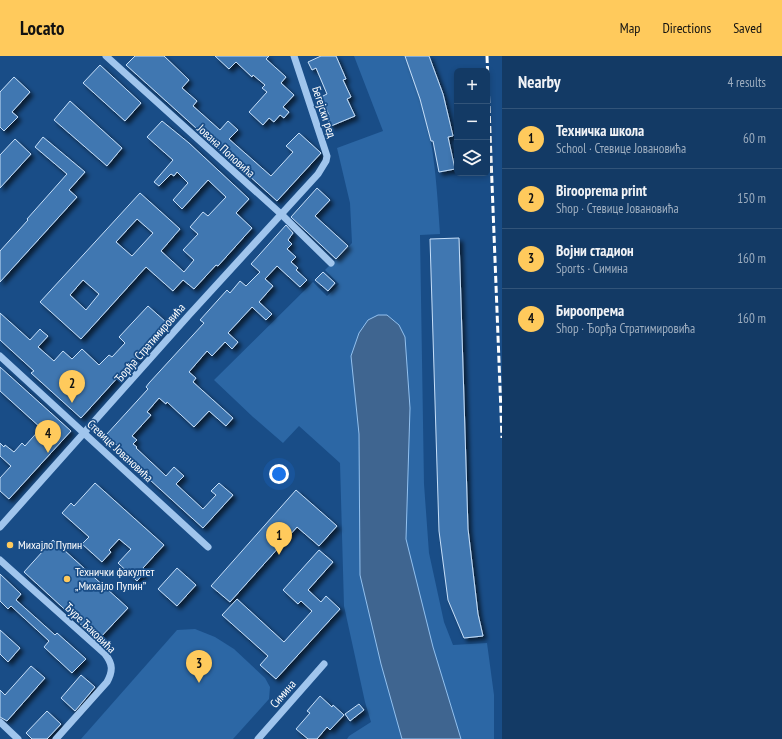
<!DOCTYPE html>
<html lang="en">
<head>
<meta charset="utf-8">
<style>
	body { margin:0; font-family:"PT Sans Narrow",sans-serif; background:#1c416b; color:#f1f3f6 }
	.controls { position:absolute; right:12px; top:12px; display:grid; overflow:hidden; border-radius:6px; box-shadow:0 2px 6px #0003 }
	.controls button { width:36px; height:36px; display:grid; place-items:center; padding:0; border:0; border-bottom:1px solid #325479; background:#133a65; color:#f1f3f6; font:20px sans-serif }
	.you { position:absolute; left:279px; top:418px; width:14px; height:14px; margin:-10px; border:3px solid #fff; border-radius:50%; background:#1a73e8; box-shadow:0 0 0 6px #1a73e833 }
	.badge { display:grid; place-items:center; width:26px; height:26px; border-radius:50%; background:#ffca5c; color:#111; font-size:13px; font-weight:700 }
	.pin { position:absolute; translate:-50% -33px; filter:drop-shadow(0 1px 2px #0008) }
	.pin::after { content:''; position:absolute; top:21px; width:14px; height:12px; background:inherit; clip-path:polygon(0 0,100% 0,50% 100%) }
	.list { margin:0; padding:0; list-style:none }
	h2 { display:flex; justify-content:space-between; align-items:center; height:52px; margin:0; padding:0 16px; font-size:17px }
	h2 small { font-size:13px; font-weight:400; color:#9dadbf }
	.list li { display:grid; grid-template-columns:26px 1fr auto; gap:12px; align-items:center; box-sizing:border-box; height:60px; padding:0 16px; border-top:1px solid #325479 }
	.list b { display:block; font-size:15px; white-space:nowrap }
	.list p { margin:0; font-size:13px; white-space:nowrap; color:#9dadbf }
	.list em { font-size:13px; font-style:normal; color:#9dadbf }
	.icon { flex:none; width:22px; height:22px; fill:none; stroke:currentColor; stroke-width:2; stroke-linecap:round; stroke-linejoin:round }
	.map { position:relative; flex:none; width:502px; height:683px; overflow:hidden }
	header { display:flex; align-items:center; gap:24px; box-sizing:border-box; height:56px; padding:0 20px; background:#ffca5c; color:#111 }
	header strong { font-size:19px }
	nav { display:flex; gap:22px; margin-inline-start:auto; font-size:14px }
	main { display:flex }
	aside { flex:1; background:#133a65 }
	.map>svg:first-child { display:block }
	.green { fill:#2c67a5 }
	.water { fill:#3f6590; stroke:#93c1ef }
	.building { fill:#4177b1; stroke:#c6dff9; fill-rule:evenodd; filter:url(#shadow) }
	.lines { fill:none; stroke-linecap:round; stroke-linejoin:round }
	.minor { stroke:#a0c5ed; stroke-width:7 }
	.rail { stroke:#fff; stroke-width:3; stroke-dasharray:7 3; stroke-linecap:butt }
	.poi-dot { fill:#ffca5c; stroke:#194d87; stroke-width:1.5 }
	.labels { text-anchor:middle; stroke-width:3.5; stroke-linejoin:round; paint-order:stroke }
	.street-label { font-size:12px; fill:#fff; stroke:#194d87 }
	.poi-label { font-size:12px; fill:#fff; stroke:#194d87; text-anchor:start }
</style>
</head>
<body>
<header>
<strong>Locato</strong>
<nav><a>Map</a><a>Directions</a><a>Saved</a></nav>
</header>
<main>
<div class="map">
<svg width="502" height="683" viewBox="0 0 502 683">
	<defs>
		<filter id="shadow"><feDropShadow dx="3.5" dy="3.5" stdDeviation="2" flood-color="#0009"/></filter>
	</defs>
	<rect width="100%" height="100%" fill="#194d87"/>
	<g class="green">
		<path d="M354,0H405C415,28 425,56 431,86C436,116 438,147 440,178L420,179L424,428L429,497L444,566L453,589L487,587L494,639V683H347L349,680L371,666L365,646L344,550L340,407L299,370L283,387L253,361L214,324L313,226L327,240L339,228L325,214L352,187L350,147L337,92L383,75Z"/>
		<polygon points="195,573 215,581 234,593 249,607 265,622 270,631 269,643 233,683 81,683 177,574"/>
	</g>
	<polygon class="water" points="378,259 387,259 399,269 405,281 410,352 406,483 433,591 461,683 402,683 381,608 360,519 359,378 351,300 359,277 368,264"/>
	<g class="building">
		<polygon points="135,0 164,0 189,24 182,32 197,45 193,50 220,74 228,65 238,74 229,83 271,120 293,96 286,90 299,77 321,97 277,145 126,9"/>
		<polygon points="215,0 269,0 266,3 286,21 281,27 294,39 283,51 289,56 284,62 280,59 274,66 269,62 263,69 249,56 267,36 262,32 265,29 253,19 252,21 236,6 229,13"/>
		<polygon points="321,0 336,0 346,23 343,24 351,41 347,43 355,60 331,70 326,60 329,59 321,41 327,38 316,12 312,14 308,6"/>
		<polygon points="405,0 429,0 443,38 453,80 448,81 455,113 439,116 433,85 431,85 420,43"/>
		<polygon points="100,9 141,47 125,65 83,27"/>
		<polygon points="14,21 30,36 12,56 18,61 4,75 0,71 0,36"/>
		<polygon points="70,45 122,92 107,110 54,64"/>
		<path d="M162,65L189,87L249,143L236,157L252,172L218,210L216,209L194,233L183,224L173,235L146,211L81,283L40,246L140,137L180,173L161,195L184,216L194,204L183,194L198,178L190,171L203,156L208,160L226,141L208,124L182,153L173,144L188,127L177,116L174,120L171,118L159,130L154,126L173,104L147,81ZM137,163L153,177L132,200L116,186ZM83,224L99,238L86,254L70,239Z"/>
		<polygon points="43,81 85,116 69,134 77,141 0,226 0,195 28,164 27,163 67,118 35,91"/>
		<polygon points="15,83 31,98 0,132 0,99"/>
		<polygon points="317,132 330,144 315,160 348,190 336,203 291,161"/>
		<polygon points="286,169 293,177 288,184 292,188 287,193 296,201 291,206 298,212 296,214 307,224 300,231 277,210 265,223 273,230 259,246 272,258 266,264 252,251 228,277 238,286 232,293 225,286 212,300 207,295 189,316 196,322 193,326 233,362 226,370 209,355 194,371 167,346 166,348 159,342 147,356 151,359 132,380 137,384 133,388 137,391 136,392 166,420 174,411 184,420 176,428 203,453 216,439 211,435 219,427 233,439 203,472 128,404 130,402 106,379 148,333 146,331 149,327 204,267 200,264 227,234 230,237 240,225 246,230 260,216 251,208"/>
		<polygon points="459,182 468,473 478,558 483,580 464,582 448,544 439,475 430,183"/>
		<polygon points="323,216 335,227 328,235 315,224"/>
		<polygon points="148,250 167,267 81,362 31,317 34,315 0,284 0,257 30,284 40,273 43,276 48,280 38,291 54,305 63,295 72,303 82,293 99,309 109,299 112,301 125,287 119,281"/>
		<polygon points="0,311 71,375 9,443 0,435 0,422 11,410 0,400 0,387 4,391 5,389 14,396 22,387 25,390 41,372 0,335"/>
		<polygon points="95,427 164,489 143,512 146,515 137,525 118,507 131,493 119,483 109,494 111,496 102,506 82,488 89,481 62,457 71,447 74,450"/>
		<polygon points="296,434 337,470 319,490 297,471 230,546 211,530"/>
		<polygon points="53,484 128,552 98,584 24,516"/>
		<polygon points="319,494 333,506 308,534 321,546 326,540 340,553 276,623 260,609 268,600 222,559 237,543 284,586 312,555 301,545 298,548 283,534"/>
		<polygon points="177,512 196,529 177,550 158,533"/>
		<polygon points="0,518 21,538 16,544 55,579 57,577 86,603 72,617 44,591 49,585 11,550 8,553 0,545"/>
		<polygon points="0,574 20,592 8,606 0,598"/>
		<polygon points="31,610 45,622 7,665 0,661 0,634 5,639"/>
		<polygon points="81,619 95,631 75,655 61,642"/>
		<polygon points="320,640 332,651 333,649 344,659 330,674 327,671 317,683 308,683 296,673 310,657 307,655"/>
		<polygon points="359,648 364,654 350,665 345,658"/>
		<polygon points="47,655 61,668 47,683 32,683 26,677"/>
	</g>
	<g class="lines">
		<g class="minor">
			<polyline points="106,0 281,158 331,207"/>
			<polyline points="0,300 208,491"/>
			<polyline points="0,471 189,259 318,118 326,105 327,100 294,0"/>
			<path d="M0,504L105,598C113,608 113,615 107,626L56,683"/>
			<polyline points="0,666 18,683"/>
			<polyline points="258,683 324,608"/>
		</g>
		<polyline class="rail" points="487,0 502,382"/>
	</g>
	<g class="poi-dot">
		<circle cx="10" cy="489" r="4"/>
		<circle cx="67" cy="523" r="4"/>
	</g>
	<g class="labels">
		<g class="street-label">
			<text transform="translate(324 56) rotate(72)" y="4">Бегејски ред</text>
			<text transform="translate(226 95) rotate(42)" y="4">Јована Поповића</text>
			<text transform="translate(150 287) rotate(-49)" y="4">Ђорђа Стратимировића</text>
			<text transform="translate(120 395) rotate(43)" y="4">Стевице Јовановића</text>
			<text transform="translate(90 572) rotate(44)" y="4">Ђуре Ђаковића</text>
			<text transform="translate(283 638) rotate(-49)" y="4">Симина</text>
		</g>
		<g class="poi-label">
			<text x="18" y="493">Михајло Пупин</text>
			<text x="75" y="520">Технички факултет<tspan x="75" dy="14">„Михајло Пупин”</tspan></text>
		</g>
	</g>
</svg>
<div class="controls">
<button>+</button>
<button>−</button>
<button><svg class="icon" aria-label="layers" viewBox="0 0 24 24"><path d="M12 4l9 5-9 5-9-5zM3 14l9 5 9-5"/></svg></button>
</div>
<div class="you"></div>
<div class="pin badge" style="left:279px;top:499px">1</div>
<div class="pin badge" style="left:72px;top:347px">2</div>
<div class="pin badge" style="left:199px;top:627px">3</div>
<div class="pin badge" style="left:48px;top:397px">4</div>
</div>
<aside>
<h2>Nearby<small>4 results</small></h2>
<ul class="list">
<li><span class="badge">1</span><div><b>Техничка школа</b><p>School · Стевице Јовановића</p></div><em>60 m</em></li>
<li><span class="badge">2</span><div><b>Birooprema print</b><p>Shop · Стевице Јовановића</p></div><em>150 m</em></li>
<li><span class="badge">3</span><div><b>Војни стадион</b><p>Sports · Симина</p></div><em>160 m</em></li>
<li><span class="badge">4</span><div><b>Бироопрема</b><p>Shop · Ђорђа Стратимировића</p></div><em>160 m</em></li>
</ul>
</aside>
</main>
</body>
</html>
